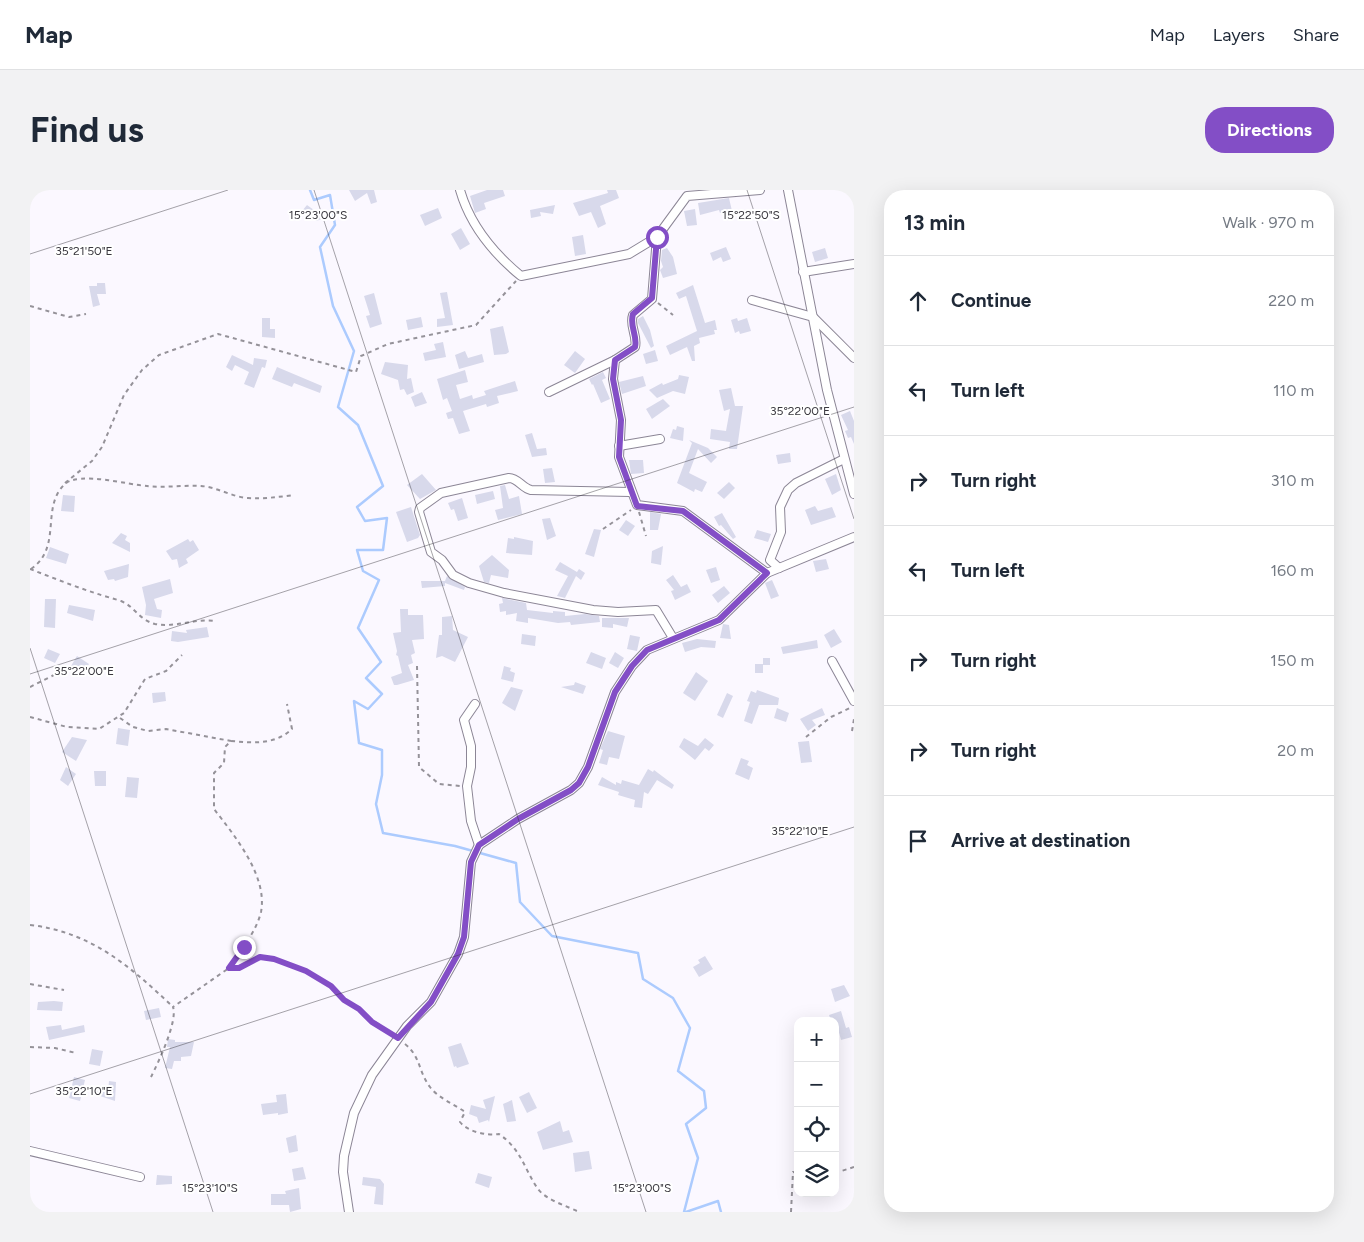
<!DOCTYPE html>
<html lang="en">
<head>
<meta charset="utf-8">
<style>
	body { margin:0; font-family:Figtree,sans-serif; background:#f2f2f3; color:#1f2937 }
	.controls { position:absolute; right:15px; bottom:15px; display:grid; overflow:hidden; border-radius:10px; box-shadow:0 5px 20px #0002 }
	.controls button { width:45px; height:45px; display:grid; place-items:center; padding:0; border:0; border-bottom:1px solid #e0e1e3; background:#fff; color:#1f2937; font:25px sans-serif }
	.stop { position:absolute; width:15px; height:15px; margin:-11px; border:4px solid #834ec6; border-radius:50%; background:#fff }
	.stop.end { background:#834ec6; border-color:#fff; box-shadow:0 1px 5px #0008 }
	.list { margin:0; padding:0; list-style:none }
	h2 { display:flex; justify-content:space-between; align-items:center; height:65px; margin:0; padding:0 20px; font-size:21px }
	h2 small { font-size:16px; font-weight:400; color:#747a83 }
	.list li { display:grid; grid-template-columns:32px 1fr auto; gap:15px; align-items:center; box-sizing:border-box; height:90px; padding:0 20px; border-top:1px solid #e0e1e3 }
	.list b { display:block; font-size:19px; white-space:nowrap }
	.list em { font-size:16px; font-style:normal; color:#747a83 }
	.icon { flex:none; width:28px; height:28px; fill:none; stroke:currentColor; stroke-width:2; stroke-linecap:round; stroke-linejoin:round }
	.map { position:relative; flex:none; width:824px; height:1022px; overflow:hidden; border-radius:20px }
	header { display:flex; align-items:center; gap:30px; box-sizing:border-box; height:70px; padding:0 25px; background:#fff; border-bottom:1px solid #e0e1e3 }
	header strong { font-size:24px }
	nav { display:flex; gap:28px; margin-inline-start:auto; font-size:18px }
	.intro { display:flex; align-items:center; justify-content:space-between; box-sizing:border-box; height:120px; padding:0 30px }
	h1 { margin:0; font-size:35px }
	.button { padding:12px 22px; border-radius:20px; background:#834ec6; color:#fff; font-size:18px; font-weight:700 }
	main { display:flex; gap:30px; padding:0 30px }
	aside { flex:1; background:#fff; border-radius:20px; box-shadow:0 5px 20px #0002 }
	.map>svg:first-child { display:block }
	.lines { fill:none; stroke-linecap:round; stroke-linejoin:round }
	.stream { stroke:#accbfe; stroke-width:2.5 }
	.building { fill:#d8d9eb }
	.street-casing { stroke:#8c8696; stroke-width:10 }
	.path { stroke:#959299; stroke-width:2; stroke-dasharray:4 4; stroke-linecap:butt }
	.street { stroke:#fff; stroke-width:8 }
	.route { stroke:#834ec6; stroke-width:6 }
	.ticks { fill:none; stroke:#39373e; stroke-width:1; stroke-opacity:0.45 }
	.ticks-label { font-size:12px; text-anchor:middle; fill:#39373e; stroke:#fff; stroke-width:4; stroke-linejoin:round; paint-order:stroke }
</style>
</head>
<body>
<header>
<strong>Map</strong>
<nav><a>Map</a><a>Layers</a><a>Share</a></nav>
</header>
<div class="intro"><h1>Find us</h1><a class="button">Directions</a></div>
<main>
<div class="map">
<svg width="824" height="1022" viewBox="0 0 824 1022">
	<rect width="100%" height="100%" fill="#fbf8ff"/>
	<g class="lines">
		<g class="stream">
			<polyline points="280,0 284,10 300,5 305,35 290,57 303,116 324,161 308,217 328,235 353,296 327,317 335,331 357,328 353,360 327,360 333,381 349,390 328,438 351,472 336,488 352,504 338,519 324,511 329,553 352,560 352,585 346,614 353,643 425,656 486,673 490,712 522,746 608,763 613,789 643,808 660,838 648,881 674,901 676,918 656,934 668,968 654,1022"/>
			<polyline points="656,1022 688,1011 691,1022"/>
		</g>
	</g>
	<g class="building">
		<polygon points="319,0 344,0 347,12 341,14 337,3 325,11"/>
		<polygon points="457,0 473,0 475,6 454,13 456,19 445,23 440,6"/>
		<polygon points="577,0 586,0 589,8 570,16 576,34 568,38 561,22 549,26 543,13 578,3"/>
		<polygon points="699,8 702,21 690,23 689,20 670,25 668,13"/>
		<polygon points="277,15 295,28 286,31 272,21"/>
		<polygon points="525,15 523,24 510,22 511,26 501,28 500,20"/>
		<polygon points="408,18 412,28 395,36 390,25"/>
		<polygon points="665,19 667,35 657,36 654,21"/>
		<polygon points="431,38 440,54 430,60 421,44"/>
		<polygon points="553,45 556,64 545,66 542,47"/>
		<polygon points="696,57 701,69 693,72 691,67 683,71 680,63"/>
		<polygon points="637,58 643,67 647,84 633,88 630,80 633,77 631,71 632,60"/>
		<polygon points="795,58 798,68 785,72 782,62"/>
		<polygon points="67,93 75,93 76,104 67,104 70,115 63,117 59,96 67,96"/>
		<polygon points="663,95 675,133 685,130 687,140 684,140 685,144 669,148 670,153 664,156 665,171 662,171 657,157 640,165 636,156 667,141 656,106 649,109 646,103"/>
		<polygon points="417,102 423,135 407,137 407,129 415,128 410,103"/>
		<polygon points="344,103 352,134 340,138 336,126 340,125 334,106"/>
		<polygon points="613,126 620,140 624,156 621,158 608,133 608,129"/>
		<polygon points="391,127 393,137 378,140 376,130"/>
		<polygon points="232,128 240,128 240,139 245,139 245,148 232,147"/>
		<polygon points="707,128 708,131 717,128 721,141 710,144 709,141 705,143 701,130"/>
		<polygon points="473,136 479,162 476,164 464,165 460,139"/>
		<polygon points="413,152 416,167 395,171 393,163 406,160 404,154"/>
		<polygon points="625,160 628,171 616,174 613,164"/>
		<polygon points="435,161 438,168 452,164 454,172 429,179 425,165"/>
		<polygon points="545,161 555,169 545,183 534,175"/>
		<polygon points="202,165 223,175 224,168 237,170 235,178 232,177 224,198 214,194 219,182 205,175 202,181 196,177"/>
		<polygon points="355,172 378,175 377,189 381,188 384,202 377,205 374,199 370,200 368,190 351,184"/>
		<polygon points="247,177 292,196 290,203 264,193 262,197 242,189"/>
		<polygon points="435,180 438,192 426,195 430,209 442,205 443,209 456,205 454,201 485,191 488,201 467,206 469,213 457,217 456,214 433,221 440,241 429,244 423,228 418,229 416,223 422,221 417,208 413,210 407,189"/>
		<polygon points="573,182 576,188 572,190 580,209 571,213 563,194 562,195 559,189"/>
		<polygon points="649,185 659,187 655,204 643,201 627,208 619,200 632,193 633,195 648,189"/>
		<polygon points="613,186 616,196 592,204 589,192"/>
		<polygon points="701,198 705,216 713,216 707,259 699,259 700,252 680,249 681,239 696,241 700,219 694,221 689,200"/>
		<polygon points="392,202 397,213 385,217 381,207"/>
		<polygon points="633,209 640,216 622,229 616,219"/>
		<polygon points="820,221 824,231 824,254 821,247 818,248 815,241 818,240 811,225"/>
		<polygon points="647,236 654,238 653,251 640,248 643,239 646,240"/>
		<polygon points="502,243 507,259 516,258 517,265 502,267 495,245"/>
		<polygon points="659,250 678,258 687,267 681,273 668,259 659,283 677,292 672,302 665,299 664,302 647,293 662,253"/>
		<polygon points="760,263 761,272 748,274 746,265"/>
		<polygon points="599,270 613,270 614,283 601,284"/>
		<polygon points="522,278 525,292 515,293 513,279"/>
		<polygon points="392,284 406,300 390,309 377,295"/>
		<polygon points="806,284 811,300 802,305 795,289"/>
		<polygon points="699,292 705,298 694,309 687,303"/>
		<polygon points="475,295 479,309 489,306 492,324 468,330 465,320 473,318 470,296"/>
		<polygon points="463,301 465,309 447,314 445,305"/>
		<polygon points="33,305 45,306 44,322 31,321"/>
		<polygon points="432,308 438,328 428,331 424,319 421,320 418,313"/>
		<polygon points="785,316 788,321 802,317 806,327 781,335 775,320"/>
		<polygon points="381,317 390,345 388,348 377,352 366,322"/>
		<polygon points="620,322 631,324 628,340 620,340"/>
		<polygon points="692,323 706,347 703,349 691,335 689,336 684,327"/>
		<polygon points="520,328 526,346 517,350 512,329"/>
		<polygon points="596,330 605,336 598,346 589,340"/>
		<polygon points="564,339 571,340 564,367 555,364"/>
		<polygon points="727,340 741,344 738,352 724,348"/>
		<polygon points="91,343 97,346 95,350 100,353 100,362 82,353"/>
		<polygon points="484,347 503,351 502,365 476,363 478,348 484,349"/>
		<polygon points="158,349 160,352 163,350 169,360 156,369 158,373 149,378 147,369 142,370 136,361"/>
		<polygon points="633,356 631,375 621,373 622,361"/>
		<polygon points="20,357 39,364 36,374 16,368"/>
		<polygon points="462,365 479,380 478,388 461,385 459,393 454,392 449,376"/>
		<polygon points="796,369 799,379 786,382 783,371"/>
		<polygon points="530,372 547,382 549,379 555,383 551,390 546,386 535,408 527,406 538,386 525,380"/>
		<polygon points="99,374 98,387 85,391 84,389 78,390 74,381"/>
		<polygon points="686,377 690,390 681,393 676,380"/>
		<polygon points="643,385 651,397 657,394 661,402 645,410 641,401 644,400 636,390"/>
		<polygon points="417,386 435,397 434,400 415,393 415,396 392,398 391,391 415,391"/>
		<polygon points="140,389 143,403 124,409 127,419 132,420 131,428 115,425 116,415 112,397"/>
		<polygon points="742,390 749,406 741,409 735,393"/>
		<polygon points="694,396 700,403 688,413 682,405"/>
		<polygon points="472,408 496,413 497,420 523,423 523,421 535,422 535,426 555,424 569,426 570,432 541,435 540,432 528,433 498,428 498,433 486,431 487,423 476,425 476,421 470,422 469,414 473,413"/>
		<polygon points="15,409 26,409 25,438 14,437"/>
		<polygon points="39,415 65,420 63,431 37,423"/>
		<polygon points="370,419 378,419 378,425 393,425 394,449 382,450 385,463 381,465 383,473 378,475 384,490 367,495 364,495 361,487 372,483 368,466 366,465 367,461 363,443 371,442"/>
		<polygon points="422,426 423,440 438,447 425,472 412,466 406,468 409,445 412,445 412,427"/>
		<polygon points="572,428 599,428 597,437 583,434 583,438 572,437"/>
		<polygon points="693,434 699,435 701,449 690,448"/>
		<polygon points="177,437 179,447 148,452 141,451 142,441 157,443 156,440"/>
		<polygon points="804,439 812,452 801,458 794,445"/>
		<polygon points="492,444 506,446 505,456 491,454"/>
		<polygon points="600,445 610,447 607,461 597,459"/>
		<polygon points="667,449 686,451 685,458 671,457 655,462 652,453"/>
		<polygon points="787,450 788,458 753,464 751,457"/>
		<polygon points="18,459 30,464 25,473 14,468"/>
		<polygon points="561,462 576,468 572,479 556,473"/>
		<polygon points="585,462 594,468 588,478 579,473"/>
		<polygon points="47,466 59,474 53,483 41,476"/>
		<polygon points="733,468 740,468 740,475 733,475 733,483 725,483 725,474 733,474"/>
		<polygon points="474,476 481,478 480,481 485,483 483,492 471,489"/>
		<polygon points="666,482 678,491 665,511 653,503"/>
		<polygon points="545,492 556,496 553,504 531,497 544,495"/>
		<polygon points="481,497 493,500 485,521 472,513"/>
		<polygon points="727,500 749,508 748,515 729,515 722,534 714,531 720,512 717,511 721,501 726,503"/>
		<polygon points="135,502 136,511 123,513 122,503"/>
		<polygon points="697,503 703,506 693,528 687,525"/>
		<polygon points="747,518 759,523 756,532 744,528"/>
		<polygon points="792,518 795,525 782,530 786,535 778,541 770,529"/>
		<polygon points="88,538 100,540 98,556 86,554"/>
		<polygon points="578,541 595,546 589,569 579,567 577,575 569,573 573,560 570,559"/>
		<polygon points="42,547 57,550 46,571 32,562"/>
		<polygon points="654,548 668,556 675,548 684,555 679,561 675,558 665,570 649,557"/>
		<polygon points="779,551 782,572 771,573 768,552"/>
		<polygon points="711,568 719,571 717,575 723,578 719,590 705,584"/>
		<polygon points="36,577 46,584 38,596 30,590"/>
		<polygon points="618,579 623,582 624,580 644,595 642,599 627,590 618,604 614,602 612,618 604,617 605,610 588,605 589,602 568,595 572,587 586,595 586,592 591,594 592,590 609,595"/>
		<polygon points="64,581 76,581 76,596 65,596"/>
		<polygon points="97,587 109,588 107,608 95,607"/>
		<polygon points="675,766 683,779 669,787 663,777 670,773 668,770"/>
		<polygon points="814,795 820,806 805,812 801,799"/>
		<polygon points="24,811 33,812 32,821 7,820 8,812"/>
		<polygon points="129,818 131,827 116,830 114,821"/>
		<polygon points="811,821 816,838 819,837 822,847 811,850 807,835 805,836 805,831 801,831 799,825"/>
		<polygon points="31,835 32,840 54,835 55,842 19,850 16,837"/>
		<polygon points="138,849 145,850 145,852 164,852 161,866 151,867 151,871 144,871 142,879 135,878 140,857 137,857"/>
		<polygon points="431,853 439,874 427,878 426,876 424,877 418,857"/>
		<polygon points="62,859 73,861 70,876 59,874"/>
		<polygon points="44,887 55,890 50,911 39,908"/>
		<polygon points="79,891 86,892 85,911 64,904 65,901 78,902"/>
		<polygon points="499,902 507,918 497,923 489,907"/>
		<polygon points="256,904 258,923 248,925 248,923 233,925 231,914 247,912 246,905"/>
		<polygon points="465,906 459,932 458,930 449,933 447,927 439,924 441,915 456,919 453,910"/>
		<polygon points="482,910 486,931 477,932 473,914"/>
		<polygon points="530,931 533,942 539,940 543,952 513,960 507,942"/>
		<polygon points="266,945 268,961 259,963 256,948"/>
		<polygon points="559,961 562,979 545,982 543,963"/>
		<polygon points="273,977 276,989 264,991 262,979"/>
		<polygon points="448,983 462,987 459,998 445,993"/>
		<polygon points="127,985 142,986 142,994 126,995"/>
		<polygon points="333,987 350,989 354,994 353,1015 344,1014 346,997 332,995"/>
		<polygon points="269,998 271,1019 260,1022 259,1015 241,1015 241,1004 256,1004 255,1001"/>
	</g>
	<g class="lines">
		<g class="street-casing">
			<g id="street">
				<path d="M430,0C440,35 463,63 491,86L599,64L627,47L657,6L730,0"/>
				<polyline points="758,0 797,200 824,304"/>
				<path d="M627,47L622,109L603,125C599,136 608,146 605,157L585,170L583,189L591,230L589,267L607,315L653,321L737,383"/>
				<polyline points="773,82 824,74"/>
				<polyline points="722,110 783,127 824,168"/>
				<polyline points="519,202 585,170"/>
				<polyline points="589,256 630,249"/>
				<path d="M600,302L501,300C492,298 488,288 479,288L411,303L390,318L389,322L401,362L412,370L423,385L439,393L474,403L563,420L588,422L626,420L643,448"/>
				<polyline points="749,378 740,370 751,342 750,317 758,300 766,293 814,269"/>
				<polyline points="802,471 824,511"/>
				<polyline points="445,514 434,530 441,556 441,577 437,596 441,631 449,655"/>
				<polyline points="0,961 110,987"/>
				<polyline points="319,1022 313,982 314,966 324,923 342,885 377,836 401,812 428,764 434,747 441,672 449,655 488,629 541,600 549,593 558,577 585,502 602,476 617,460 689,430 737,383 824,347"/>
			</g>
		</g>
		<g class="path">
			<polyline points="628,113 643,125"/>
			<polyline points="0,116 39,127 56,124"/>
			<polyline points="35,293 62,271 72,257 94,205 112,180 129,165 188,144 326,182 331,166 358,154 446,135 486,91"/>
			<polyline points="609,322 616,346"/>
			<polyline points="573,339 601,320"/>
			<path d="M0,379C21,387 43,396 65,403C73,406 82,408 91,411C104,416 109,430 125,434C146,438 165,428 185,431"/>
			<path d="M1,379C33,357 10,317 35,294C49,281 99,295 117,296C135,298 153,295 171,296C187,297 202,307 218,308C234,309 248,307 264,305"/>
			<polyline points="387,476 389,577 409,594 430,596"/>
			<polyline points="0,497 36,479"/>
			<polyline points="0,527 37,537 69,539 94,523 115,489 136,481 152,465"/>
			<polyline points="90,528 103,537 118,541 136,539 201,551"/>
			<polyline points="822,541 824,529"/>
			<polyline points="776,547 801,527 820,518"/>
			<path d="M0,735C61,742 100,776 143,817"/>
			<path d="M199,778C210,760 226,743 231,722C238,686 204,645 184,619V583L194,573L195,557L201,551C223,553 245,555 262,539L257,514"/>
			<polyline points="0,794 34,800"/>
			<path d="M375,854C391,867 388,881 400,897C408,908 424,914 435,922L430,932C438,942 457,946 469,944C492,960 494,979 508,999C516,1010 537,1016 549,1022"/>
			<polyline points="0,857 25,858 46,863"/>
			<path d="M121,887C128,873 148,831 143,817L199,778H209L230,767L244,769L276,781L301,795L314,810L361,843"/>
			<polyline points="805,983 824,977"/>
			<polyline points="761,1022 763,982 768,983"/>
		</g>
		<use href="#street" class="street"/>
	</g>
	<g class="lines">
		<path class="route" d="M214,757L199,778H209L230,767L244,769L276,781L301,796L314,810L329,819L342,832L368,848L401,812L428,764L434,747L441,672L449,655L488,629L541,600L549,593L558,577L585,502L602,476L617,460L689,430L737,383L653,321L607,316L589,267L591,230L583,189L585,170L605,157C608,146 599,136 603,124L622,108L627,47"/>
	</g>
	<path class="ticks" d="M284,0L616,1022M717,0L824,329M0,64L198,0M0,458L183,1022M0,484L824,217M0,904L824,637"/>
	<g class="ticks-label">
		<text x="288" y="29">15°23'00"S</text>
		<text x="721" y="29">15°22'50"S</text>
		<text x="54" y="65">35°21'50"E</text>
		<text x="770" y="225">35°22'00"E</text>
		<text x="54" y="485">35°22'00"E</text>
		<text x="770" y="645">35°22'10"E</text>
		<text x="54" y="905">35°22'10"E</text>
		<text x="612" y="1002">15°23'00"S</text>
		<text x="180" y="1002">15°23'10"S</text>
	</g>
</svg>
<div class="controls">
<button>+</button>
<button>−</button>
<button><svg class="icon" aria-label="locate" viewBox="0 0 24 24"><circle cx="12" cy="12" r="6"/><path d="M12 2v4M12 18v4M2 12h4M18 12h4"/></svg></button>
<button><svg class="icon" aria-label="layers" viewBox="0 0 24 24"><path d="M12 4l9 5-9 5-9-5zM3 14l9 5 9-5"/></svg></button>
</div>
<div class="stop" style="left:627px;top:47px"></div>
<div class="stop end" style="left:214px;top:757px"></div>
</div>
<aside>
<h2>13 min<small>Walk · 970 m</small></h2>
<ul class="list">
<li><svg class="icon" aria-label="ahead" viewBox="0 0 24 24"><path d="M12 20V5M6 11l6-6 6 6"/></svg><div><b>Continue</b></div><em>220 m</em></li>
<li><svg class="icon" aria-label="left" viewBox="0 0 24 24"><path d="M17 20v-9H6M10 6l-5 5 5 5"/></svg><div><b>Turn left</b></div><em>110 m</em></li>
<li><svg class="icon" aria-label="right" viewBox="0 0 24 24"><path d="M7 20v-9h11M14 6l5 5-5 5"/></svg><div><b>Turn right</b></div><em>310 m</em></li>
<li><svg class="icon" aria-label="left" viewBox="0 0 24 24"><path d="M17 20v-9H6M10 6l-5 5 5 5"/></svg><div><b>Turn left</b></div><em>160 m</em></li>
<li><svg class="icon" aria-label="right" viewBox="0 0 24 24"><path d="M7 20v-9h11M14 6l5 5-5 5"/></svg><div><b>Turn right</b></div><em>150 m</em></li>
<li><svg class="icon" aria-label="right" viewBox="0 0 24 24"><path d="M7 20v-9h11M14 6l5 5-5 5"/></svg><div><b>Turn right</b></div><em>20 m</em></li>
<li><svg class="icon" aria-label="arrive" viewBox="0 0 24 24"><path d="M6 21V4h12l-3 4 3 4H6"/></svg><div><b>Arrive at destination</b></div></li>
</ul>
</aside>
</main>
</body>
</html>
